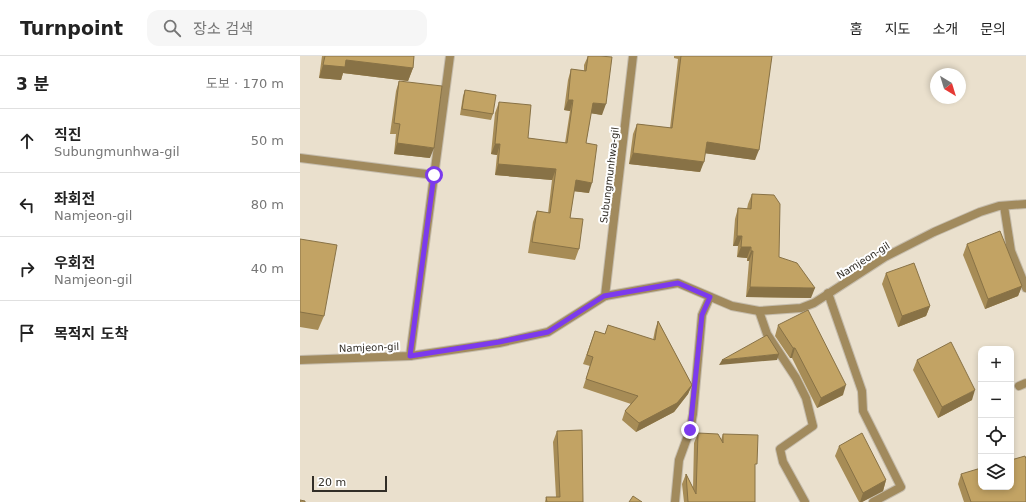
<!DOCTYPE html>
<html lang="ko">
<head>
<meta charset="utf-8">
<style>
	body { margin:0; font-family:"DejaVu Sans","Noto Sans KR",sans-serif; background:#f6f6f6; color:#222 }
	.controls { position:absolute; right:12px; bottom:12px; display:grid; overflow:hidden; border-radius:8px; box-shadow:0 2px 6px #0003 }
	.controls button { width:36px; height:36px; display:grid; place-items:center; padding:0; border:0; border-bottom:1px solid #e0e0e0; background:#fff; color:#222; font:20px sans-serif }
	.compass { position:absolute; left:630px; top:12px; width:36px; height:36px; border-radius:50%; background:#fff; box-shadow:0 2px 6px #0003; rotate:142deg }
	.scale { position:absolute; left:12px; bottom:10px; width:75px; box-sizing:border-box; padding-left:4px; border:2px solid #322e27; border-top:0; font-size:11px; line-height:14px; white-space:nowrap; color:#322e27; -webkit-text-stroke:3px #fff; paint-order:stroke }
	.stop { position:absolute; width:12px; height:12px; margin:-9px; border:3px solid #7c3aed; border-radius:50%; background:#fff }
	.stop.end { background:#7c3aed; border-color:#fff; box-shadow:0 1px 4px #0008 }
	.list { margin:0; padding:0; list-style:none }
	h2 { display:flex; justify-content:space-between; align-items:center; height:52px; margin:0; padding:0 16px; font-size:17px }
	h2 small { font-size:13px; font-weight:400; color:#767676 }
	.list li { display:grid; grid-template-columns:26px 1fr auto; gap:12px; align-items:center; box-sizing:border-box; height:64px; padding:0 16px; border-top:1px solid #e0e0e0 }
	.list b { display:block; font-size:15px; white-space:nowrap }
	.list p { margin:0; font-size:13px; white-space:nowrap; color:#767676 }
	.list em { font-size:13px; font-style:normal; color:#767676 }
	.icon { flex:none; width:22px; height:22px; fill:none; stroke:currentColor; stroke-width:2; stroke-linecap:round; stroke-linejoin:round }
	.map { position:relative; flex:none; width:726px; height:446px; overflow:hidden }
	header { display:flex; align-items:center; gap:24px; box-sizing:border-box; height:56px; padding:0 20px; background:#fff; border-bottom:1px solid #e0e0e0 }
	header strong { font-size:19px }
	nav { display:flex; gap:22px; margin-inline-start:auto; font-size:14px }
	.search { width:280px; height:36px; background:#f6f6f6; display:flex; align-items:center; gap:10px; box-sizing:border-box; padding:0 14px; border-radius:12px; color:#767676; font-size:15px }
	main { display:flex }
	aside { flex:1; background:#fff }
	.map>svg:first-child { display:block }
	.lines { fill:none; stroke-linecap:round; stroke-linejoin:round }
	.lane-casing { stroke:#c5bcac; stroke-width:10 }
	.street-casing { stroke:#c5bcac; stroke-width:10 }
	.lane { stroke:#a18a5d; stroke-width:8 }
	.street { stroke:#a18a5d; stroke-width:8 }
	.wall { fill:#a78c56 }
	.shaded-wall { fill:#887246 }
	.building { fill:#c2a364; stroke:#887246 }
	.route { stroke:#7c3aed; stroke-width:5 }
	.labels { text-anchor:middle; stroke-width:4; stroke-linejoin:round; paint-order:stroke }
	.street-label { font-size:10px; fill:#322e27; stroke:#fff }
</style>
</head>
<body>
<header>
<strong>Turnpoint</strong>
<div class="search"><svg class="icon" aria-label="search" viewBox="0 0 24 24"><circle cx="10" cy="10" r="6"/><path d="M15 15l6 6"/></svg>장소 검색</div>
<nav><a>홈</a><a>지도</a><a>소개</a><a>문의</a></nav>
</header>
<main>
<aside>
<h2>3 분<small>도보 · 170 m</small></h2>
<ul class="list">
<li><svg class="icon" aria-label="ahead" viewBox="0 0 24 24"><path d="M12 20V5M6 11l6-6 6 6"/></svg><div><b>직진</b><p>Subungmunhwa-gil</p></div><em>50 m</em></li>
<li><svg class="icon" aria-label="left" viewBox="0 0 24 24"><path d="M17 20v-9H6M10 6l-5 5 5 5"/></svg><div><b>좌회전</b><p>Namjeon-gil</p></div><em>80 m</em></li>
<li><svg class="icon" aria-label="right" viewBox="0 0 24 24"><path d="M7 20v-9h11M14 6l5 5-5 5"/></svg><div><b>우회전</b><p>Namjeon-gil</p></div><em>40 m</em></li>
<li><svg class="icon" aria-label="arrive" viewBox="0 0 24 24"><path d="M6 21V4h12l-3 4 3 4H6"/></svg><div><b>목적지 도착</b></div></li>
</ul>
</aside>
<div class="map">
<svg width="726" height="446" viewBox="0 0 726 446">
	<rect width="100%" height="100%" fill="#eae0cd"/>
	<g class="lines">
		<g class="lane-casing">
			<g id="lane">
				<polyline points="704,150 711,195 726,232"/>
				<polyline points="528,237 562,335 563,355 601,431 573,446"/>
				<polyline points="459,255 467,278 496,322 506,342 513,370 480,393 483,406 505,446"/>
				<polyline points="719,330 726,327"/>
			</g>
		</g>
		<g class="street-casing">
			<g id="street">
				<polyline points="0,102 134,119"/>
				<polyline points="305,240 333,0"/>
				<polyline points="110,300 150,0"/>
				<polyline points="0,304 110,300 199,287 248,276 305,240 378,227 432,250 459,255 501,252 514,247 585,201 634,176 680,156 699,150 726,148"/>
				<polyline points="375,446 379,404 390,374 393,358 402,259 410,241"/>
			</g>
		</g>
		<use href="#lane" class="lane"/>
		<use href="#street" class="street"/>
	</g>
	<g class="wall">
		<polygon points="22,0 114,0 113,12 108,25 43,17 41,24 19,22"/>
		<polygon points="288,0 300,0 302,59 291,57 286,87 289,137 274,135 270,162 279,193 275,204 228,197 233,166 237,155 248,157 252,124 195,119 197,99 191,98 195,57 199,46 228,82 265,87 270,55 264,54 268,24 271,13 284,15 284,9"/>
		<polygon points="374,0 472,0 455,104 405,97 400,116 329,108 333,78 337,68 370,72 378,3 374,2"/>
		<polygon points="99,25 130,102 94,98 96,78 90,78 96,35"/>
		<polygon points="165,34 193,58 191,64 160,59 163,40"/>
		<polygon points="452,138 479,201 511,242 446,241 449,205 447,205 447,202 437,201 438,190 433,190 435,163 438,152 447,153 448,148"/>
		<polygon points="0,183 24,260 18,274 0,271"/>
		<polygon points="667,188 722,230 718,240 685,253 663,199"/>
		<polygon points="586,217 630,250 626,260 598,271 582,228"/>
		<polygon points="358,265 392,329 388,338 374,356 336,376 322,364 325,355 331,348 283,332 290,310 283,308 295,275 305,278 308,269 353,284 355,274"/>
		<polygon points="478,269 543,339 517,352 492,302 490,302 475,280"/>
		<polygon points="617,304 672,344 638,362 613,314"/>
		<polygon points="257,375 283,446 245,446 246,441 256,441 253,386"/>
		<polygon points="398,377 421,384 423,378 455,414 455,446 384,446 382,428 386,418 393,432 394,387"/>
		<polygon points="539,390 586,424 583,435 562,446 559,446 535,400"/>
		<polygon points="661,418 681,431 726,446 664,446 658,428"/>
	</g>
	<g class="shaded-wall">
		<polygon points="46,4 113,12 108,25 43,17 41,24 19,22 23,9"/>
		<polygon points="268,44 273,44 270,55 264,54"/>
		<polygon points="293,47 306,48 302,59 289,57"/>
		<polygon points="407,86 459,94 455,104 403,97"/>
		<polygon points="97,87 134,92 130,102 94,98"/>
		<polygon points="195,88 200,88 197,99 191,98"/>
		<polygon points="333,97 404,106 400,116 329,108"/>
		<polygon points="198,108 256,113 252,124 195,119"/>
		<polygon points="276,124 292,127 289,137 272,135"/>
		<polygon points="437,180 442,180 438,190 433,190"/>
		<polygon points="441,191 451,191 447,202 437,201"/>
		<polygon points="451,195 453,195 449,205 447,205"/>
		<polygon points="722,230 718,240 685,253 688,243"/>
		<polygon points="450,231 515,232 511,242 446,241"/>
		<polygon points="630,250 626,260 598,271 602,260"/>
		<polygon points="493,292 495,292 492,302 490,302"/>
		<polygon points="479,298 477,304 419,309 422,304"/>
		<polygon points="392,329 388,338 374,356 336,376 339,367"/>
		<polygon points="546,329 543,339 517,352 521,342"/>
		<polygon points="675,334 672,344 638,362 642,351"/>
		<polygon points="586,424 583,435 562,446 560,446 563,437"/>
	</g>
	<g class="building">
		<polygon points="25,0 114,0 113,12 46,4 45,11 23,9"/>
		<polygon points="288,0 300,0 312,1 306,48 293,47 286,87 297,89 292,127 276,124 270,162 283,163 279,193 232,186 237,155 250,157 256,113 198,108 200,88 195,88 199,46 231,49 228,82 267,87 273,44 268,44 271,13 286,15"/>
		<polygon points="381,0 472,0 459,94 407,86 404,106 333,97 337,68 372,72"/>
		<polygon points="99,25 142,30 134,92 97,87 100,68 94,67"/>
		<polygon points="165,34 196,39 193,58 162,53"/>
		<polygon points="452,138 474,139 480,148 479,201 497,207 515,232 450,231 453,195 451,195 451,191 441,191 442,180 437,180 438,152 451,153"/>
		<polygon points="700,175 722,230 688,243 667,188"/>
		<polygon points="0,183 37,189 24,260 0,256"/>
		<polygon points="614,207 630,250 602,260 586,217"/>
		<polygon points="508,254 546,329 521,342 495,292 493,292 478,269"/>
		<polygon points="358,265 392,329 377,347 339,367 325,355 338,340 286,323 293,301 287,299 295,275 305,278 308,269 355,284"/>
		<polygon points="467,279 479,298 422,304"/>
		<polygon points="651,286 675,334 642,351 617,304"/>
		<polygon points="282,374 283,446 247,446 246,441 260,441 257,375"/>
		<polygon points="398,377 418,378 423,387 423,378 458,379 457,408 455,408 455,446 388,446 386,418 396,438"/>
		<polygon points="562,377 586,424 563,437 539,390"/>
		<polygon points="725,400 726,403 726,446 671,446 661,418 681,412 681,431 711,431 711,404"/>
		<polygon points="333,440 342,446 329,446"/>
		<polygon points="0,444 5,445 5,446 0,446"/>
	</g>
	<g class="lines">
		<polyline class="route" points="134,119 110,300 199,286 248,276 304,240 378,227 410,241 402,259 390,374"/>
	</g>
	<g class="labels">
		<g class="street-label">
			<text transform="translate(309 119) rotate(-83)" y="4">Subungmunhwa-gil</text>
			<text transform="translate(563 204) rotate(-32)" y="4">Namjeon-gil</text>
			<text transform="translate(69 291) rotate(-2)" y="4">Namjeon-gil</text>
		</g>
	</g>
</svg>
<div class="controls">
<button>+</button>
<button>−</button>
<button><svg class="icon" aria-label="locate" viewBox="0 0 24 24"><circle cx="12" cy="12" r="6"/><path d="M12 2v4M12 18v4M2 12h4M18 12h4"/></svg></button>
<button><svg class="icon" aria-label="layers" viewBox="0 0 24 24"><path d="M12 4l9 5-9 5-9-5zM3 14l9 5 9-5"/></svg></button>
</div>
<svg class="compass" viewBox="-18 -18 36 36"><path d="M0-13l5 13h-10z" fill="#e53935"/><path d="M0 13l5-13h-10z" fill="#767676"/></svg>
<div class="scale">20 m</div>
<div class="stop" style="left:134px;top:119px"></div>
<div class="stop end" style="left:390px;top:374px"></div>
</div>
</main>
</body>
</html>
